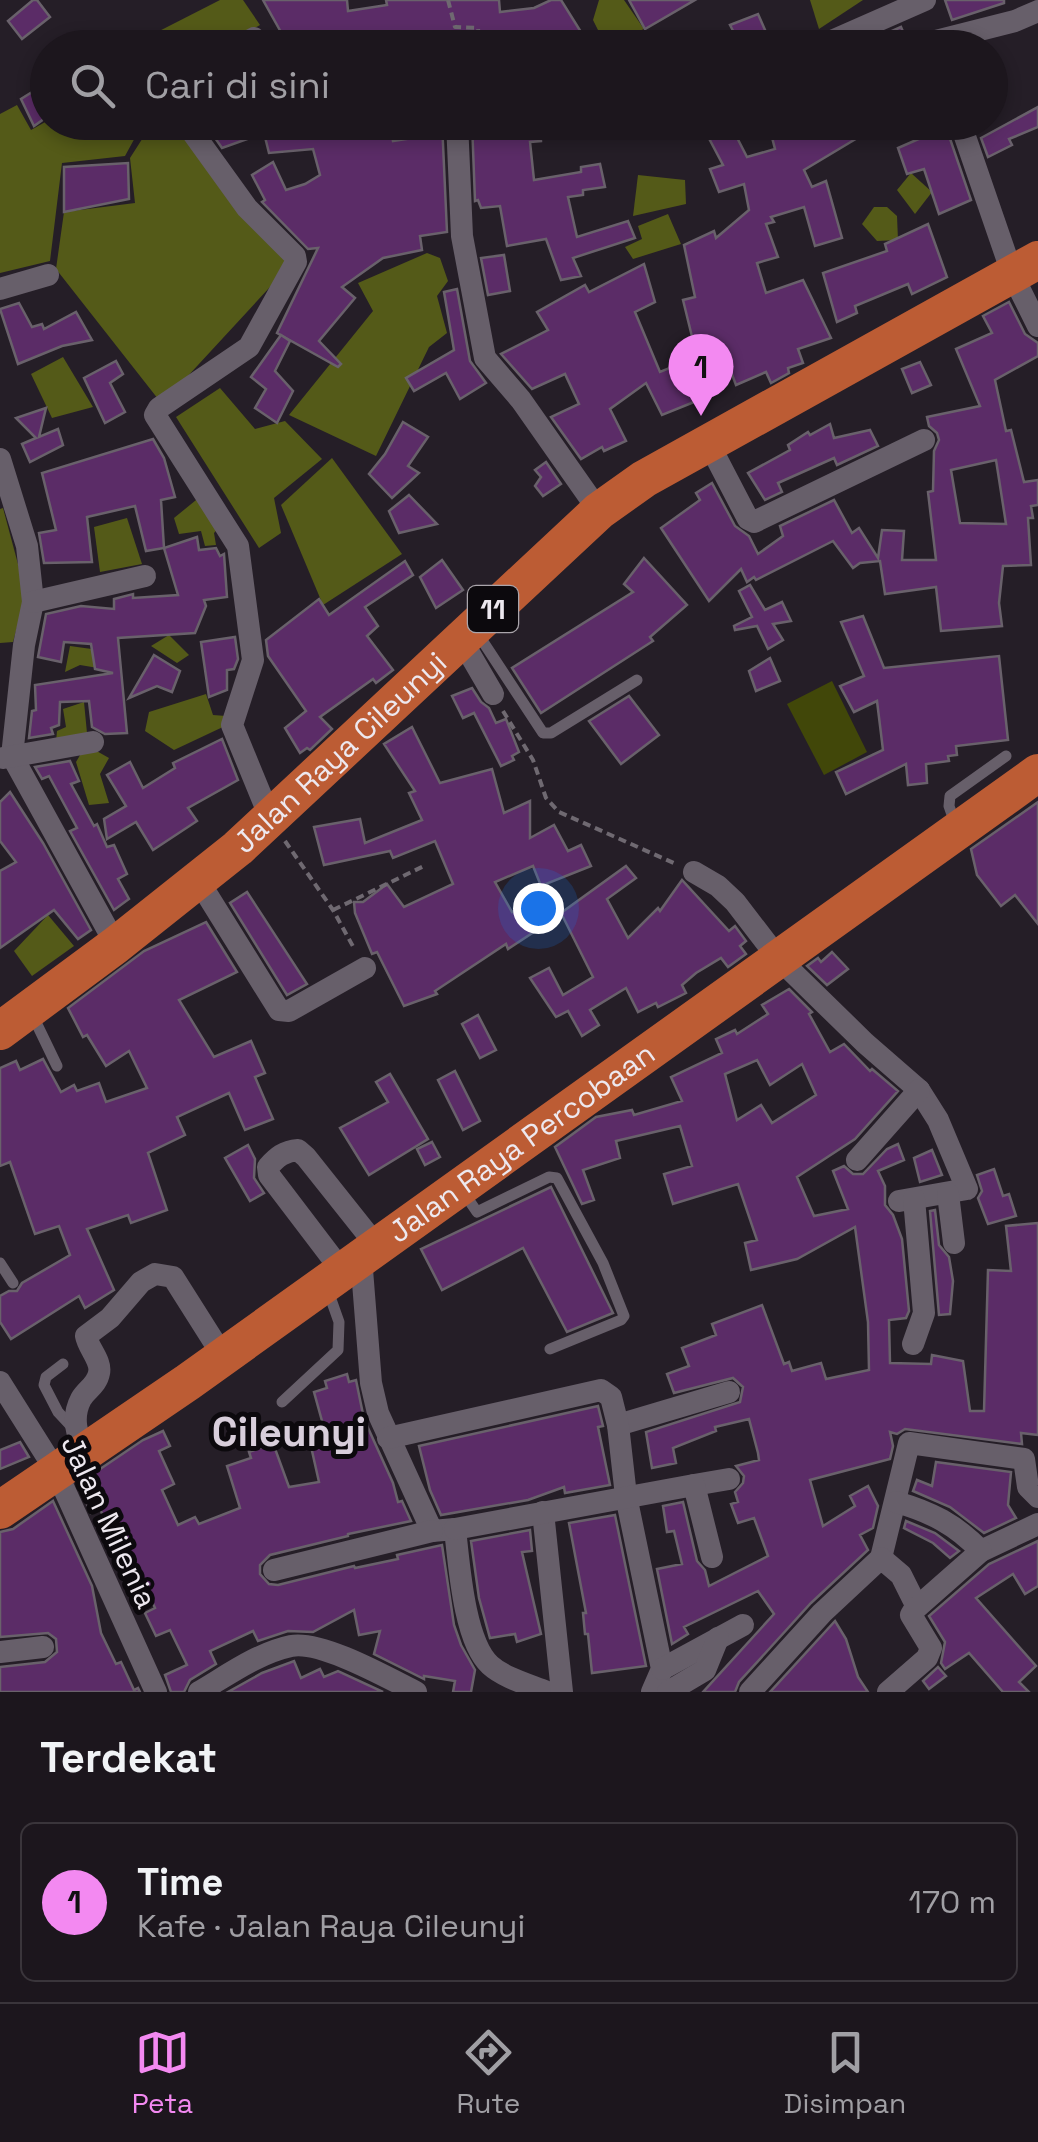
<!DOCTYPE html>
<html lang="id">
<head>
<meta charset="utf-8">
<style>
	body { margin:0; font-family:"Space Grotesk",sans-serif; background:#29232a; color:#f1f3f6 }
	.you { position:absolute; left:538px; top:908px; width:35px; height:35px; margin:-25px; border:8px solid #fff; border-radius:50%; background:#1a73e8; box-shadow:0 0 0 15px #1a73e833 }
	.badge { display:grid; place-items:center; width:65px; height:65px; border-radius:50%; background:#f389f1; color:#111; font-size:32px; font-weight:700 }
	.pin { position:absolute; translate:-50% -82px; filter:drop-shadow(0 2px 5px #0008) }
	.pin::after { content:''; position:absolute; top:52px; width:35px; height:30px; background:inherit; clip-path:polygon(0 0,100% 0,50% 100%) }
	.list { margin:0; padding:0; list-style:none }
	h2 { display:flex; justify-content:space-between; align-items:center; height:130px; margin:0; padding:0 40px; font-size:42px }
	h2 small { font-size:32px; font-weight:400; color:#a09fa4 }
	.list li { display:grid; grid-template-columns:65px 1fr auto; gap:30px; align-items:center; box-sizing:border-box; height:160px; margin:0 20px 20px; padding:0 20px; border:2px solid #3a353b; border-radius:15px }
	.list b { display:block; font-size:38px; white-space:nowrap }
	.list p { margin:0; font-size:32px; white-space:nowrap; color:#a09fa4 }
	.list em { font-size:32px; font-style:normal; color:#a09fa4 }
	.icon { flex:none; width:55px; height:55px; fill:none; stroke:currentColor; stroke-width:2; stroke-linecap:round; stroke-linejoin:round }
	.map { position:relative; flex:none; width:1038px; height:1692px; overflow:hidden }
	.search { position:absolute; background:#1c161d; box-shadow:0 5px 15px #0003; left:30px; right:30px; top:30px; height:110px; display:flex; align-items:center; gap:25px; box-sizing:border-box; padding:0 35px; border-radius:55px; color:#a09fa4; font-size:38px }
	.sheet { height:310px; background:#1c161d }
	nav { display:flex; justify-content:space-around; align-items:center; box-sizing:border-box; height:140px; border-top:2px solid #3a353b; background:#1c161d; font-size:28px; color:#a09fa4 }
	nav a { display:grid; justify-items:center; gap:5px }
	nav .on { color:#f389f1 }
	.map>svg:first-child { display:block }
	.green { fill:#414709 }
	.forest { fill:#545a18 }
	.building { fill:#5b2c67; stroke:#69616b; stroke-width:2.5; fill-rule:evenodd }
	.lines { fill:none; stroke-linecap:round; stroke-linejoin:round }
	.path { stroke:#6f6971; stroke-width:4; stroke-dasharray:8 5; stroke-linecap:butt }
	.service { stroke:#675f6a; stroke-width:11 }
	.minor { stroke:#675f6a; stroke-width:22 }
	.trunk { stroke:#bc5c34; stroke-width:38 }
	.labels { text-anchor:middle; stroke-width:10; stroke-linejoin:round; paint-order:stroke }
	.shield { fill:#0c090d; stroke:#aaa5ab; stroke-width:2.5 }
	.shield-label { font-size:28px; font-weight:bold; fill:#ede8ef }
	.street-label { font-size:30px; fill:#ede8ef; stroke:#0c090d }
	.district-label { font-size:40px; font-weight:bold; fill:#d8cedb; stroke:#0c090d }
</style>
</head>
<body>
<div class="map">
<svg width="1038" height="1692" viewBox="0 0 1038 1692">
	<rect width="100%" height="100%" fill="#251e27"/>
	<polygon class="green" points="832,681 867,752 824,775 787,704"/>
	<g class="forest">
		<polygon points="220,0 243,0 260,25 222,47 126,48"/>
		<polygon points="599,0 624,0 644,29 620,39 614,30 600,34 593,20"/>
		<polygon points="810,0 863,0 819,29"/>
		<polygon points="17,105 31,130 47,121 143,123 125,156 62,163 50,261 0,273 0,114"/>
		<polygon points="153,122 182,123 294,261 162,404 56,269 64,212 135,203 130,158"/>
		<polygon points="911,173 932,192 915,214 897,190"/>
		<polygon points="638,175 685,180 686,204 633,216"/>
		<polygon points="874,207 887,207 897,216 898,240 877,241 862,224"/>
		<polygon points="668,214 681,244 633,259 625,247 642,239 638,226"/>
		<polygon points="427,253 440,258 448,281 437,296 447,333 429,347 376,456 289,415 373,311 358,283"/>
		<polygon points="63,357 93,407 52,418 31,374"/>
		<polygon points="220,388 255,429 285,421 322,459 274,498 281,533 259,548 176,417"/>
		<polygon points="332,458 402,554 323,605 281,505"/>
		<polygon points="201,496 222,524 214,533 216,545 205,546 201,531 179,534 174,518"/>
		<polygon points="3,508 26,594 13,642 0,643 0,509"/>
		<polygon points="127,518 142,564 100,572 94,527"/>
		<polygon points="169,635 189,655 177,663 151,646"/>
		<polygon points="70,646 106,651 104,669 80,665 65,672"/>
		<polygon points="206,694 213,715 226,716 225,726 174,750 145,731 149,712"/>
		<polygon points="84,702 87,733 56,742 57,731 66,727 63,709"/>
		<polygon points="86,745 109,758 100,774 109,803 89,805 76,762"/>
		<polygon points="48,915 74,946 32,976 14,951"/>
	</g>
	<g class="building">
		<polygon points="33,0 37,0 50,17 22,39 8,21"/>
		<polygon points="263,0 347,0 348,11 387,5 386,0 499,0 500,12 534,8 551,0 561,0 591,48 265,48 268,42 282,34"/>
		<polygon points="629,0 695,0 645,29"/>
		<polygon points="945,0 1004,0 1004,3 952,20"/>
		<polygon points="758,14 773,48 742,48 730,25"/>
		<polygon points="901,27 910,48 869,48 867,42"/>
		<polygon points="37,89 48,107 48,116 34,126 21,99"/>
		<polygon points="1038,107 1038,127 1009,139 1012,145 988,157 981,138"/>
		<polygon points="204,122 390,122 393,141 432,135 430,122 442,122 447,232 420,236 422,250 383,258 342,287 355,298 319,341 341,364 338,367 277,333 318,248 308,249 262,202 265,200 252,175 273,162 286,190 305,184 320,175 313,149 269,153 264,133 222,148"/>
		<polygon points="472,122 540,122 541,141 530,142 534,180 581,172 581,167 600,164 605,187 583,190 583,195 568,197 577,237 628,221 635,238 573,258 581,276 561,280 546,239 507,246 500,206 481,208 478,200 475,201"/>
		<polygon points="713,122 729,122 747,157 775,149 768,122 884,122 804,170 812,187 826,181 842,238 815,246 804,207 771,217 774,222 766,224 778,257 757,263 766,293 803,280 831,338 798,349 803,363 788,368 789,373 771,383 766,372 736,385 730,369 686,386 694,402 662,415 646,383 610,409 626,441 604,451 602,447 581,459 551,417 579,404 565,374 532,389 501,354 548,330 537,312 585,285 589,292 644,264 655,302 635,312 660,372 697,357 683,300 695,297 684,245 714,231 716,238 749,210 744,184 719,192 710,169 723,165 703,127"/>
		<polygon points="946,127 971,200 939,214 924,169 907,174 898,148"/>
		<polygon points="128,163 129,199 64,212 64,167"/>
		<polygon points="928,224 947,277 912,294 908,284 855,306 857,313 837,322 823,273 887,251 885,244"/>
		<polygon points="504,255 510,291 488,295 481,258"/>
		<polygon points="457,289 470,361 486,383 460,399 446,373 414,391 406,378 454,350 444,292"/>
		<path d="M1009,302L1025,334L1038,343V356L995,380L1006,431L1011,430L1024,482L1038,480V505L1031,506L1033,518H1028L1031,565L1003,566L999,603L1002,626L941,631L936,587L885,594L880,561L860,563L853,568L833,541L756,580L754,577L747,582L741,569L709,601L661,528L700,500L696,493L712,483L735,526L749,536L758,554L783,536L780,526L834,500L852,533L859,528L878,558L882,530L904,531L902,560H936L928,492L933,491L934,451L939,440L937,433L929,426L927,417L980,406L956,349L992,333L983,316ZM996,460L1006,524L960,523L951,470Z"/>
		<polygon points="19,303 32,327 42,324 44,329 76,312 92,340 62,346 18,364 0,309"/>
		<polygon points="281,335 290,341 275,371 293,391 277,423 255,408 266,389 251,377"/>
		<polygon points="116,361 123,374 110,383 125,412 105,423 84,378"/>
		<polygon points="920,362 931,385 912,393 902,369"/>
		<polygon points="46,408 39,437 58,429 63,445 30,462 22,444 36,438 16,418"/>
		<polygon points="403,422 428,437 408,466 419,473 392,498 369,474 385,454"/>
		<polygon points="830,424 834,438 870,430 878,446 837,465 834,458 778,483 782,492 765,500 748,473 790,450 788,445 808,432 810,435"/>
		<polygon points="153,439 164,458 175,497 161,500 164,548 146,551 135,506 87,517 92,562 44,563 39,533 56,530 42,473"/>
		<polygon points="546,462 561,484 543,496 535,486 541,477 535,470"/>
		<polygon points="409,495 437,524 399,533 389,511"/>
		<polygon points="197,537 199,550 216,548 220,556 224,554 227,597 204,600 206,606 195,633 118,638 127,733 105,734 92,727 89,701 60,702 59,725 51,728 53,734 29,738 32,711 36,710 35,685 113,673 95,669 91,644 64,642 61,662 38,657 46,614 81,606 114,609 114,599 133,594 133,598 178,595 164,548"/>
		<polygon points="644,558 687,605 650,637 653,641 541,713 512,668 633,592 624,584"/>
		<polygon points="442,560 463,590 436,608 420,577"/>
		<polygon points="405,561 413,575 365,607 378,626 367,636 393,670 376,683 373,679 320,717 332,729 310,750 307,748 300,753 285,728 306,711 268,656 266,640 319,599 329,615"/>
		<polygon points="750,585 765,610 782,602 791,621 773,624 783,640 768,649 757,626 735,630 734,626 752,617 739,591"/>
		<polygon points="863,616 884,668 999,656 1008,740 956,746 957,755 948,756 949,761 926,764 927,783 908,785 906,764 846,794 836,772 883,750 877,701 854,712 840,686 864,676 841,622"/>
		<polygon points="235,637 238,659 234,669 227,670 227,690 209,697 201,642"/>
		<polygon points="154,655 180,671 172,692 157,686 129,698"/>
		<polygon points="770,658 780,681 756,691 749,671"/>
		<polygon points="472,688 481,702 489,708 496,723 506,719 519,752 512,756 514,760 501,766 474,713 463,718 452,696"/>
		<polygon points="629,696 659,735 621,764 589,721"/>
		<polygon points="412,727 440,783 492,769 504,813 530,801 530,838 554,825 568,851 581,845 591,866 541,886 533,866 495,882 512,912 542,895 555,918 508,949 506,944 435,991 437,994 404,1006 377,952 372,954 355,913 354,902 363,902 387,884 404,907 453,884 435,841 393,858 390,851 324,865 314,827 360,819 365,843 422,820 409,793 415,791 384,744"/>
		<polygon points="222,739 238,780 188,808 197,821 153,850 136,822 107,839 104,819 126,806 107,775 130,762 143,788 175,768 173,763"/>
		<polygon points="70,761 79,781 71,784 94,826 97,824 107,847 114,845 127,874 118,879 129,899 114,910 70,831 77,828 49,776 42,779 35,767"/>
		<polygon points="10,792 43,843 91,930 78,939 54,910 0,948 0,871 16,862 0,841 0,802"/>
		<polygon points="1038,802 1038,924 1015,895 1001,906 977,875 971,849"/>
		<polygon points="626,866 636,878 607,899 628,938 658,908 660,911 682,880 729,931 735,926 746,941 740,946 746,954 728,967 721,958 696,973 682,985 686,993 658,1007 656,1003 638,1012 626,988 590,1010 599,1025 582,1036 568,1011 556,1017 530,978 549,968 563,995 593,977 561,913"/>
		<polygon points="247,892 307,984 287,995 230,903"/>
		<polygon points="206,922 237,972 179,1000 214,1057 251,1041 265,1073 255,1077 273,1119 245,1130 229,1093 177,1117 185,1135 148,1153 167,1210 131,1223 128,1215 87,1229 114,1290 85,1308 79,1296 11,1339 0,1322 0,1296 9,1291 17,1291 22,1283 70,1255 59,1226 35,1234 10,1162 0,1166 0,1068 16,1061 20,1070 43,1059 61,1092 74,1085 77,1091 99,1083 106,1102 147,1088 129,1051 106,1066 87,1035 83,1037 68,1008 144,951"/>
		<polygon points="832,952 848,969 827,985 807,966 818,958 821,962"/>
		<path d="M789,989L812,1012L809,1014L830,1052L844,1044L870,1071L872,1069L898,1091L855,1139L797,1177L814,1216L848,1209L833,1171L844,1166L853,1174H863L887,1149L898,1144L904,1160L878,1171L885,1186V1205L893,1215L902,1239L909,1311L906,1318L889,1320L890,1363L931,1364L932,1355L963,1361L970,1411H984L988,1270L1011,1271L1006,1226L1038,1223V1435L1021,1433L1022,1444L905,1429L897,1434L890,1432L893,1446L890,1459L810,1480L823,1526L855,1506L850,1496L868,1486L878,1506L873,1528L860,1535L868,1550L811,1603L739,1682L735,1692H703L774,1614L758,1591L684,1627L688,1634L672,1644L657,1569L682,1564L674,1531L667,1532L663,1506L683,1502L697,1561L705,1570L709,1586L768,1556L754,1518L738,1523L731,1504L738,1502L735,1492L743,1483L744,1476L736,1466L759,1460L758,1453L749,1419L715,1427L716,1431L673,1448L676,1463L652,1468L646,1432L740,1402L743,1387L733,1378L674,1393L667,1374L689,1366L682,1348L716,1335L712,1324L762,1305L784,1364L789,1362L792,1371L821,1363L826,1379L869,1370L868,1322L855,1227L797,1259L751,1270L745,1243L757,1240L738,1184L673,1204L664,1174L692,1166L680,1126L616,1141L620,1158L583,1170L594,1200L582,1204L555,1147L596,1117L632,1110L634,1115L682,1101L671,1077L722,1053L716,1039L735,1030L737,1034L768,1014L762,1005ZM757,1060L770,1085L802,1064L816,1095L772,1123L761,1105L737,1120L725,1074Z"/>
		<polygon points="478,1015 496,1050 480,1058 462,1024"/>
		<polygon points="455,1071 480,1121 463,1130 438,1080"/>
		<polygon points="390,1074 428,1139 369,1175 340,1128 388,1102 376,1082"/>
		<polygon points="432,1142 440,1157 425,1165 417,1149"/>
		<polygon points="248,1145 255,1159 254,1178 264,1193 250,1201 225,1158"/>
		<polygon points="932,1150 942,1175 920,1182 914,1158"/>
		<polygon points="994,1169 1003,1196 1009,1194 1016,1216 988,1224 978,1198 982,1191 977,1175"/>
		<polygon points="551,1187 613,1313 567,1332 523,1248 442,1290 421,1249"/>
		<polygon points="935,1210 939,1245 949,1257 953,1281 950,1314 939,1315 930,1211"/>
		<polygon points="347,1374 349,1382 356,1380 364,1419 393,1483 398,1502 402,1501 411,1521 348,1534 348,1536 270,1555 260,1565 260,1574 269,1584 278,1585 354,1566 355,1568 398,1559 397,1555 442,1545 454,1625 461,1645 475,1670 471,1692 453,1692 455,1681 424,1676 424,1679 374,1654 380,1631 359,1635 354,1610 313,1632 288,1631 258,1641 253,1631 210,1651 216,1664 190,1680 184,1692 171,1692 165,1675 187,1665 170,1630 156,1636 145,1613 155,1608 132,1560 124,1563 100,1509 91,1513 78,1484 143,1440 163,1431 170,1446 159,1451 174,1484 162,1490 178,1525 195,1517 199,1524 240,1508 227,1466 251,1458 249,1452 273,1443 289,1487 319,1482 310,1442 327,1439 314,1392 327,1388 325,1381"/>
		<polygon points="598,1406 603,1426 598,1427 610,1485 565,1493 564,1487 528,1500 441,1515 430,1490 419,1446"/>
		<polygon points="20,1442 29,1457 0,1469 0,1450"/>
		<polygon points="936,1462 1011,1472 1008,1505 1016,1518 984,1533 950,1507 913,1491 917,1480 932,1486"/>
		<polygon points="53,1501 92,1586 101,1633 116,1664 121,1662 134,1690 138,1688 140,1692 0,1692 0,1667 45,1662 57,1652 56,1639 48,1633 0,1637 0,1532 13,1529"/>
		<polygon points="615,1515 646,1666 592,1673 588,1634 585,1634 583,1613 586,1613 569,1523"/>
		<polygon points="906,1521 935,1533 959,1551 950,1558 933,1543 904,1528"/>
		<polygon points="530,1530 532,1551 522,1552 541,1634 517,1642 515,1634 490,1638 479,1598 471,1541"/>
		<polygon points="1038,1541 1038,1586 1025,1594 1013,1574 976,1598 1036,1666 1019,1682 1029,1692 1003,1692 969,1653 945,1669 941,1663 945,1642 929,1616 989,1564"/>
		<polygon points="835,1621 846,1639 858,1677 868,1692 770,1692"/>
		<polygon points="294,1661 301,1678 320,1669 324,1677 338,1671 383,1692 228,1692 262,1673"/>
		<polygon points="938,1667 946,1676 929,1689 923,1681"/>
	</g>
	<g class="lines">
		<g class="path">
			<polyline points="448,0 455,27 478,28 480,48"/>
			<polyline points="503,711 533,760 546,798 559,812 676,864"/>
			<polyline points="285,841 333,910 355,950"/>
			<polyline points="333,910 424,866"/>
		</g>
		<g class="service">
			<polyline points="476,631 543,733 551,733 637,680"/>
			<polyline points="956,826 949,806 950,796 1006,756"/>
			<polyline points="32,1014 57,1066"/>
			<polyline points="462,1190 477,1212 549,1177 557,1178 603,1263 624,1316 621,1320 550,1349"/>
			<polyline points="0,1263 13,1283"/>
			<polyline points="63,1364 46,1377 44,1385 58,1412 72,1427"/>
			<polyline points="282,1402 338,1350 339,1322 327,1288"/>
		</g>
		<g class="minor">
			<polyline points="936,41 1015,21 1038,11"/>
			<polyline points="818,47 925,0"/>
			<polyline points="236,48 254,38"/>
			<polyline points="185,122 247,208 295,256 296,262 249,347 159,408 155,415 238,546 253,660 232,725 271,820"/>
			<polyline points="457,122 462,236 485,358 521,400 599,511"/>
			<polyline points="960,122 1013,276 1038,326"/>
			<polyline points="0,289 48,275"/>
			<polyline points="709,444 748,519 754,522 924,440"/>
			<polyline points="0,459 27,546 33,602 24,645 12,756 116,945"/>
			<polyline points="33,602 145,576"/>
			<polyline points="461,639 493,694"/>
			<polyline points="3,758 93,742"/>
			<polyline points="694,872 718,886 735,902 778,958 865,1043 919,1090 938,1120 967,1189 899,1201"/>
			<polyline points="198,880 279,1010 289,1011 365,968"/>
			<polyline points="857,1160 919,1090"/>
			<polyline points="948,1194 954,1243"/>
			<path d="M361,1257L371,1383L378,1413L432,1531L455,1529C459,1564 464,1641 490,1665C504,1678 530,1685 547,1692"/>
			<path d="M342,1271L269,1175L268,1167C277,1157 284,1151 298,1150L306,1157L376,1245"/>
			<polyline points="913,1344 924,1313 914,1199"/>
			<polyline points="0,1382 56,1471 156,1692"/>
			<polyline points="618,1425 729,1392"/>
			<polyline points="388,1438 601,1390 611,1397 618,1425 626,1496 662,1669 652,1692"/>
			<path d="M85,1453C77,1435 71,1418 81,1399C86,1390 97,1385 99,1373C102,1361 88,1348 86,1336L110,1318L141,1282L155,1274L173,1277L223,1356"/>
			<polyline points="694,1485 729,1479"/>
			<polyline points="543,1512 562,1692"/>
			<polyline points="455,1529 694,1485 712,1557"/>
			<polyline points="981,1551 1038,1524"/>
			<polyline points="881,1558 909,1443 1024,1459 1028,1487 1038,1497"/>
			<polyline points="274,1570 432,1531"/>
			<polyline points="0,1652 43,1647"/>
			<polyline points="662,1669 743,1625"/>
			<path d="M199,1692C228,1675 258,1653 291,1646C321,1640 388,1678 416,1692"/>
			<polyline points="668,1692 705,1670 718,1638"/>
			<polyline points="750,1692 822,1613 881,1558 901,1575 913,1599 919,1605"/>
			<path d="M888,1692L927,1658L931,1648L911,1615L914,1610L981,1551C955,1524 931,1512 896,1502"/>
		</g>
		<g class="trunk">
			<path id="s1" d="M0,1031L116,945L238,848L599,511L644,479L1038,260"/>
			<path id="s2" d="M0,1510L188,1382L1038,773"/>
		</g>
	</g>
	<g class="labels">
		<rect class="shield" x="468" y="586" width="50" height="46" rx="8"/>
		<g class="shield-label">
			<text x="493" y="619">11</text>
		</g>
		<g class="street-label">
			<text dy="10" stroke="none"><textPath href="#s1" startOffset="440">Jalan Raya Cileunyi</textPath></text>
			<text dy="10" stroke="none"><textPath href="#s2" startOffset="638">Jalan Raya Percobaan</textPath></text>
			<text transform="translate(109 1522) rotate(65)" y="10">Jalan Milenia</text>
		</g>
		<g class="district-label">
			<text x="289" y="1446">Cileunyi</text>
		</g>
	</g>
</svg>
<div class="you"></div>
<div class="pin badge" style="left:701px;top:416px">1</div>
<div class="search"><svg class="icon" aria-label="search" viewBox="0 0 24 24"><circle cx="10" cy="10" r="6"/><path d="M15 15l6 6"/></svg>Cari di sini</div>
</div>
<section class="sheet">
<h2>Terdekat<small></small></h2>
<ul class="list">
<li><span class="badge">1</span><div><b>Time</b><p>Kafe · Jalan Raya Cileunyi</p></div><em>170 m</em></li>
</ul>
</section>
<nav>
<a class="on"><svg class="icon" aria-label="map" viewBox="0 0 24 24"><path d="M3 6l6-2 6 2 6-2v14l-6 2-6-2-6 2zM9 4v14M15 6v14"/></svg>Peta</a>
<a><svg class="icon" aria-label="directions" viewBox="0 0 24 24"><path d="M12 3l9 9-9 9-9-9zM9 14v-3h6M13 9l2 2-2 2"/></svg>Rute</a>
<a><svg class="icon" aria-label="saved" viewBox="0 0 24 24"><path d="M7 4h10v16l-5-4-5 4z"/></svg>Disimpan</a>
</nav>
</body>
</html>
